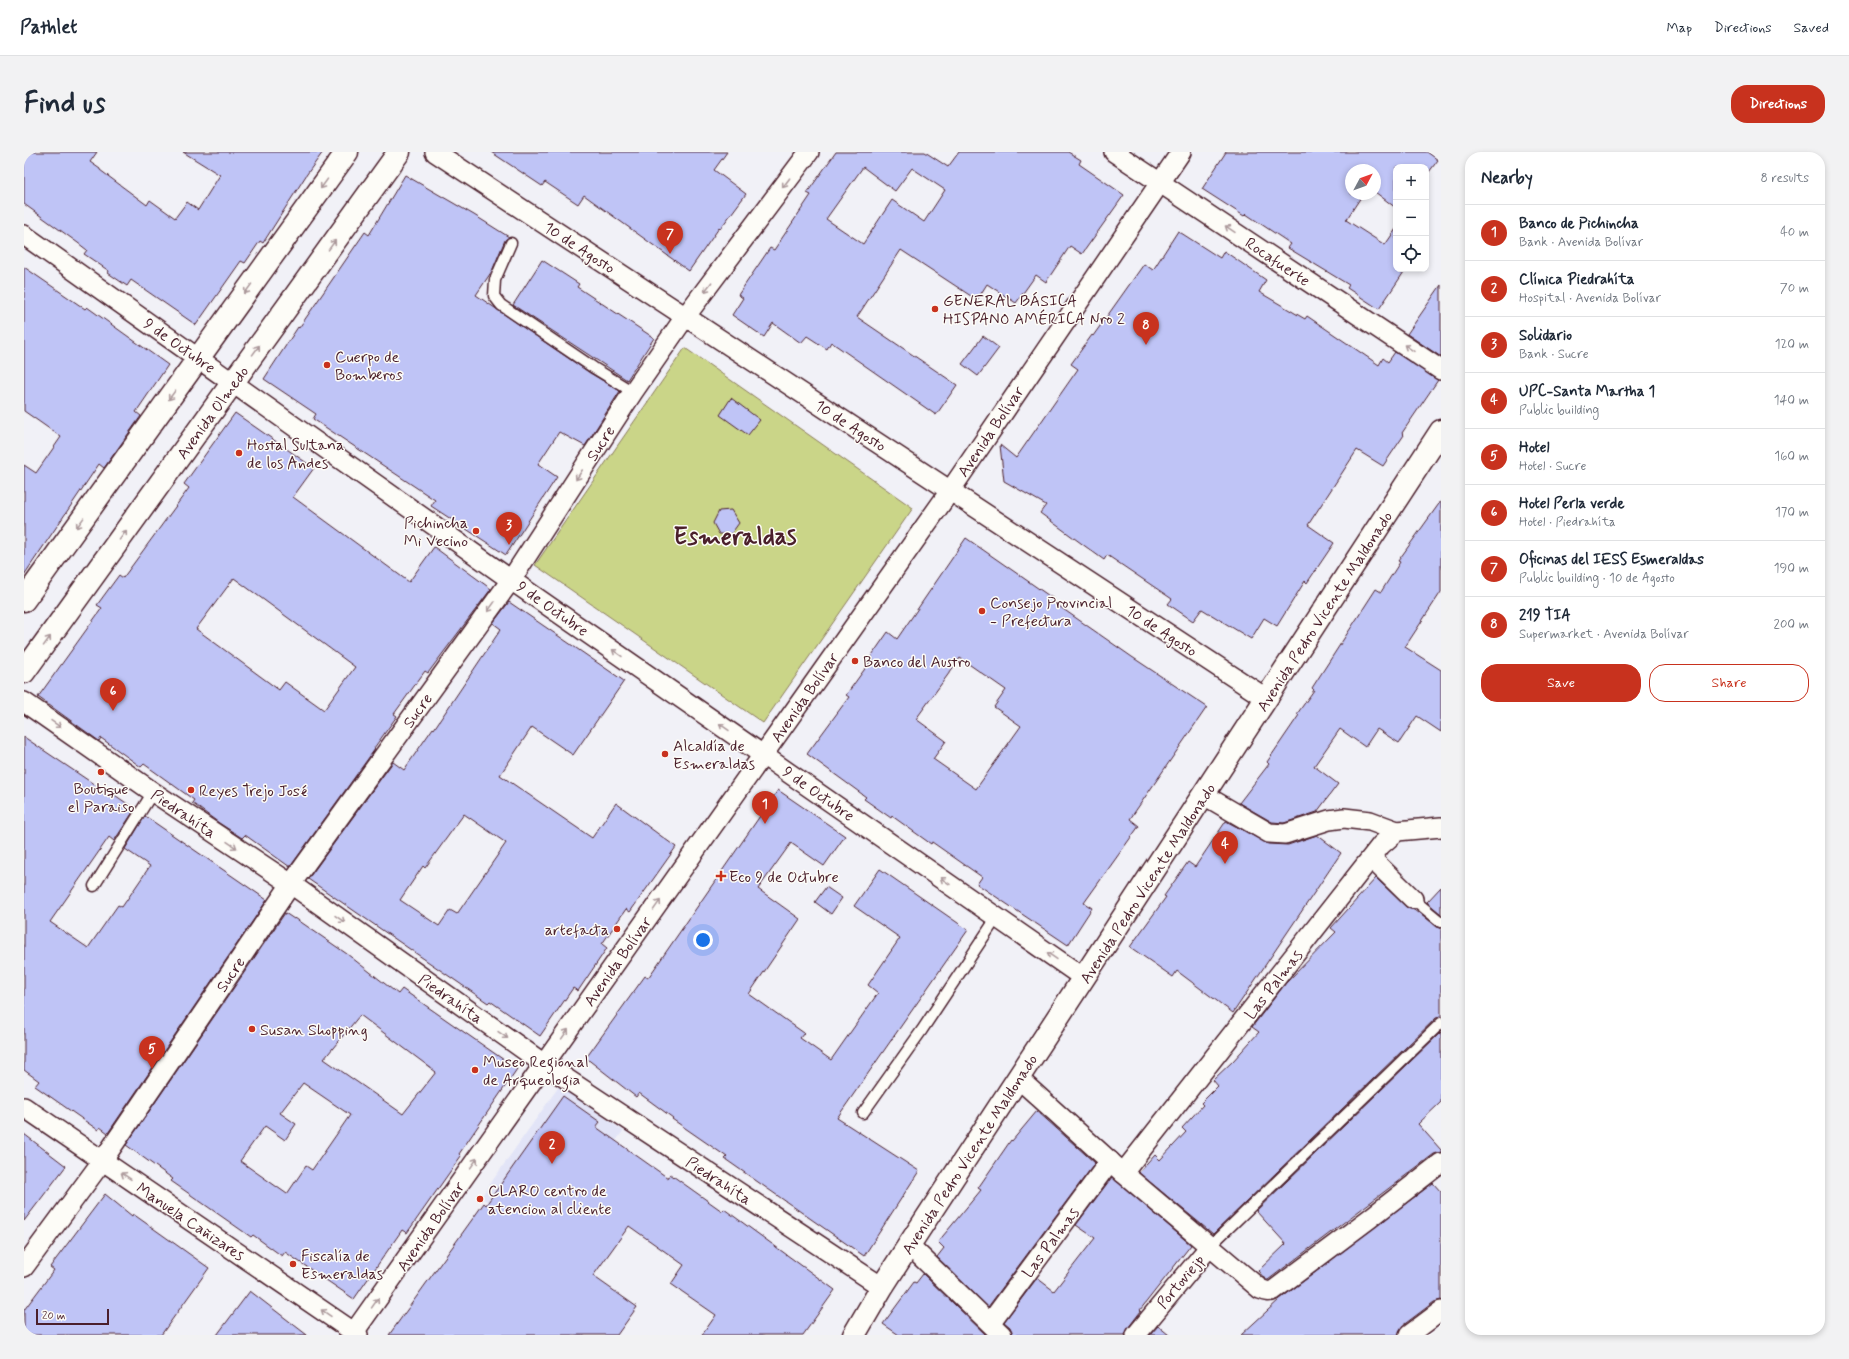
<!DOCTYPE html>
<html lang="en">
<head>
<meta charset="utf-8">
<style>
	body { margin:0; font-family:Mynerve,sans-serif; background:#f2f2f3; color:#1f2937 }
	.controls { position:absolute; right:12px; top:12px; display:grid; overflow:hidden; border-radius:8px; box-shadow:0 2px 6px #0003 }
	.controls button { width:36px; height:36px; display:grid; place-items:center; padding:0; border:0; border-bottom:1px solid #e0e1e3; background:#fff; color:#1f2937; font:20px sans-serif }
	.compass { position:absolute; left:1321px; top:12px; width:36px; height:36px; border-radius:50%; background:#fff; box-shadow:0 2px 6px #0003; rotate:49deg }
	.scale { position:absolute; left:12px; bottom:10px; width:73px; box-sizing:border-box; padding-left:4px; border:2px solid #4a1f2b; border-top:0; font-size:11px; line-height:14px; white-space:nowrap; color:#4a1f2b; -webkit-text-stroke:3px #fdfcf7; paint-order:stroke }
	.you { position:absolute; left:679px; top:788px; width:14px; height:14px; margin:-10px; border:3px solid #fff; border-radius:50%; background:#1a73e8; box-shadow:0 0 0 6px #1a73e833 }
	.badge { display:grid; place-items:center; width:26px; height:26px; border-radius:50%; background:#c8321e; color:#fff; font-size:13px; font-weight:700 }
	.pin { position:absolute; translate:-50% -33px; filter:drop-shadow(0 1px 2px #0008) }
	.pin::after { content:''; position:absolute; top:21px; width:14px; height:12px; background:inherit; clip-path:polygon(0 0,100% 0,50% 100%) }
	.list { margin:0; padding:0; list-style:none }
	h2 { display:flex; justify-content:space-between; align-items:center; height:52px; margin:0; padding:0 16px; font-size:17px }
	h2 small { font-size:13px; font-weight:400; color:#747a83 }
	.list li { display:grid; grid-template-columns:26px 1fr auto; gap:12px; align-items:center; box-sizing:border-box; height:56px; padding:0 16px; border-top:1px solid #e0e1e3 }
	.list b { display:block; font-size:15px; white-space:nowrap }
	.list p { margin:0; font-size:13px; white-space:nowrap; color:#747a83 }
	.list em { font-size:13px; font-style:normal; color:#747a83 }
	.actions { display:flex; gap:8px; padding:12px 16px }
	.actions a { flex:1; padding:9px 0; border:1px solid #c8321e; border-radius:16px; text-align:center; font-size:14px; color:#c8321e }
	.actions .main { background:#c8321e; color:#fff }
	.icon { flex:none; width:22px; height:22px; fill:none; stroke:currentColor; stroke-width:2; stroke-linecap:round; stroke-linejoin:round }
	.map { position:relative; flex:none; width:1417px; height:1183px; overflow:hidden; border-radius:16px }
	header { display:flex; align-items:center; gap:24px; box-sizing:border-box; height:56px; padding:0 20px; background:#fff; border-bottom:1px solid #e0e1e3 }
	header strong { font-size:19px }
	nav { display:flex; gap:22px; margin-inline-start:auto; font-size:14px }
	.intro { display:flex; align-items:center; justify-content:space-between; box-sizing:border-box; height:96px; padding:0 24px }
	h1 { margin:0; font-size:28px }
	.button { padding:10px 18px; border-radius:16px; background:#c8321e; color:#fff; font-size:14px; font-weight:700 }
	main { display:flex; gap:24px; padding:0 24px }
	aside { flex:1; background:#fff; border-radius:16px; box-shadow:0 2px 6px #0003 }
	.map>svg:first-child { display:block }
	.built { fill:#e2e4f7 }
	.green { fill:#cad588; stroke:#8a7a5a }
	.building { fill:#bfc4f6; stroke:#4a1f2b; fill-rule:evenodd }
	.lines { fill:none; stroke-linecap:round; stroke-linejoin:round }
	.service-casing { stroke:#4a1f2b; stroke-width:13 }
	.minor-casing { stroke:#4a1f2b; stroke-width:22 }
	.tertiary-casing { stroke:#4a1f2b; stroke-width:25 }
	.secondary-casing { stroke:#4a1f2b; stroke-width:25 }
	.service { stroke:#fdfcf7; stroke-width:10 }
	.minor { stroke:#fdfcf7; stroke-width:19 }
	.tertiary { stroke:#fdfcf7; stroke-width:22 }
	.secondary { stroke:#fdfcf7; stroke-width:22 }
	.oneway { stroke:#ac999b }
	.poi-dot { fill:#c8321e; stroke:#fdfcf7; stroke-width:1.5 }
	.labels { text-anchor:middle; stroke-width:3; stroke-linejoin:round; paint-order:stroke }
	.street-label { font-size:16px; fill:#4a1f2b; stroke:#fdfcf7 }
	.poi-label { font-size:16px; fill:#4a1f2b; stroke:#fdfcf7; text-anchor:start }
	.town-label { font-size:24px; font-weight:bold; fill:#4a1f2b; stroke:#fdfcf7 }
</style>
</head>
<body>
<header>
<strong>Pathlet</strong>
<nav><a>Map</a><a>Directions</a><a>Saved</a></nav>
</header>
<div class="intro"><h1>Find us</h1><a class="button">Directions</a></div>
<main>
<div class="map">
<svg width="1417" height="1183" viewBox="0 0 1417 1183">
	<rect width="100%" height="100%" fill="#f1f1f7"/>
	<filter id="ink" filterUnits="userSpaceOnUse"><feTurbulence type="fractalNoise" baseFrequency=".025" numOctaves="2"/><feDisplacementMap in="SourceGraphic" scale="8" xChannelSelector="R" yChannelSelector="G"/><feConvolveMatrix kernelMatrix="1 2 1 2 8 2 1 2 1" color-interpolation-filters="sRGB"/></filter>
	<g filter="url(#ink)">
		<polygon class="built" points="536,933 599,979 519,1091 457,1045"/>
		<polygon class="green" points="661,196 889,356 739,571 511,413"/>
		<g class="building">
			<polygon points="0,0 73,0 66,10 76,17 76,18 123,53 126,48 151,66 163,50 174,58 196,23 159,0 299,0 283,22 239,91 236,89 221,111 217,109 172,173 107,128 103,134 84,121 85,119 60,102 63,98 54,91 0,52"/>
			<polygon points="467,0 703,0 690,18 722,42 696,77 695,76 665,119 560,43 554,52 521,30 518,34"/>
			<path d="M812,0H901L924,15L935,0H1044L1057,8L1055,12L1100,43L1058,102L1046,94L1022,130L1012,123L992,151L963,132L953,148L877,98L833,165L933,233L912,263L807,190L803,197L783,184L777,191L749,171L740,185L708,163L719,146L714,143L746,96L750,98L787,43L783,41ZM839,15L871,39L888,16L921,38L900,70L868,48L839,92L802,67Z"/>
			<polygon points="1202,0 1403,0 1414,8 1402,24 1402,15 1372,15 1372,56 1351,40 1351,18 1327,18 1327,42 1339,42 1322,68 1361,93 1372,77 1372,117 1382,117 1355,157 1323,136 1325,133 1264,96 1267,92 1222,62 1220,64 1178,37"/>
			<polygon points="381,23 450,63 485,85 481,88 468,119 452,143 566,221 596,239 561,294 535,280 514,312 533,325 482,403 407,354 411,348 289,267 292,262 240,227 274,175 275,176 341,80 345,83"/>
			<polygon points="1154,79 1196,106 1200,99 1242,128 1235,140 1281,167 1283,164 1355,213 1359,206 1364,210 1371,200 1414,228 1378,281 1380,283 1359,314 1333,298 1284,373 1310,391 1283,431 1281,429 1253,474 1240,466 1227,487 1178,457 1169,469 1144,452 1148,447 1083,403 1080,408 1016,361 1022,353 980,329 976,293 992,306 1054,217 1047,212 1068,183 1069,184 1120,112 1129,118"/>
			<polygon points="518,108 555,132 553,135 630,186 603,228 489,153"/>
			<polygon points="0,115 61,157 63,155 144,213 112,260 117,264 80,316 75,312 0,423 0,313 12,321 37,285 0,259"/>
			<polygon points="1417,133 1417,205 1383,182"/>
			<polygon points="959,184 975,196 954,224 938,212"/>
			<polygon points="707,246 736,268 724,283 696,263"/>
			<path d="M211,261L290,316L269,345L385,430L410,395L467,437L404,521L401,519L370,562L373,564L350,596L351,597L266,715L221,683L218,686L195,671L168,651L170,648L120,612L117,615L77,586L75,589L14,545L78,456L73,453L95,423L99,426L165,336L160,332ZM210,426L331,515L300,558L261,530L255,538L172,477Z"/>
			<polygon points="1417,349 1417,440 1381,495 1417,518 1417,580 1393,564 1375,591 1353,577 1341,595 1316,577 1290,614 1314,632 1293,660 1260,671 1248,670 1215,651 1245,612 1243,610 1275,563 1273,562 1290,538 1288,536 1352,437 1357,440 1376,410 1374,409"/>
			<polygon points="707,358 715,371 707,382 695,382 689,371 695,359"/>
			<path d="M942,386L1031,448L1029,450L1108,505L1183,555L1106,667L1115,674L1060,751L1068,756L1044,793L953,732L958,725L908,690L907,692L868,664L867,666L840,647L842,645L783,602L825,545L822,543L848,507L846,506L864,480L873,487ZM936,506L982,538L970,555L997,574L952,637L909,607L922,589L892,567Z"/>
			<path d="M485,450L600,529L549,603L508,575L476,623L568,686L592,651L652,695L606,760L602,757L578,792L583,796L554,839L549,836L516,884L466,849L464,851L284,727L369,610L380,618L409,576L410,577L477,477L469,471ZM440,662L482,691L433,762L426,758L415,774L376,748L399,714L401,716Z"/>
			<polygon points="0,585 80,639 82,637 111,657 90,689 85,685 26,770 64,796 94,753 98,755 126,714 101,697 121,664 243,748 84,981 76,975 74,978 11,934 15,929 0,918"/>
			<polygon points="754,638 821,684 800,714 767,691 734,737 776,767 725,842 780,881 776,886 807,908 854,841 844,833 876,786 830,754 856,717 944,778 813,966 895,1019 840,1104 701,1007 703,1005 648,967 649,966 615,941 612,945 562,906 621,824 624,826"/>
			<polygon points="1202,669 1244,692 1264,693 1293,683 1317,701 1209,861 1153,819 1149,825 1106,795 1142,745 1140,744 1164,710 1171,715"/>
			<polygon points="1352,726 1382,755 1390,758 1394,761 1395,760 1413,775 1417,776 1417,865 1412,866 1189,1082 1115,1021 1131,1003 1136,1008 1162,980 1158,976 1179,953 1177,951 1194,934 1189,928 1209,909 1235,880 1228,875 1261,832 1312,780 1307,776"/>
			<polygon points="802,735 818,746 807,762 791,750"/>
			<polygon points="1417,735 1417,762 1403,750"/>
			<path d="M261,761L270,767L271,766L323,802L374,842L378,837L493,917L435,1002L437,1004L383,1081L378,1078L330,1147L261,1100L258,1104L229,1083L227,1085L147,1029L149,1027L102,993ZM336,863L412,920L379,962L300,907ZM279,931L326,963L288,1018L282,1014L263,1042L216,1009L241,974L261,988L272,972L256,961Z"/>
			<polygon points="1417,880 1417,950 1394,972 1417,998 1417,1000 1410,1002 1244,1128 1242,1128 1234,1119 1262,1092 1232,1059"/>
			<polygon points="539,944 576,970 572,975 644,1026 646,1022 698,1059 700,1057 811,1138 779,1183 678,1183 692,1163 647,1132 660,1113 605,1074 569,1124 613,1155 593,1183 365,1183 460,1051 462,1053"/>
			<polygon points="1013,959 1071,1011 964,1155 913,1105 920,1096 914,1090 957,1038 954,1036 987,988 988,989"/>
			<polygon points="0,982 42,1014 0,1069"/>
			<polygon points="1088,1025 1167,1093 1116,1158 1117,1159 1104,1176 1101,1183 989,1183 986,1175 980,1170 1013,1126 1030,1139 1071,1086 1052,1073"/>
			<polygon points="1409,1031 1417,1040 1417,1148 1410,1150 1378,1174 1374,1183 1217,1183 1256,1147"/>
			<polygon points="81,1042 108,1064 109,1062 185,1116 137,1183 0,1183 0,1158 30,1118 26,1115"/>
			<polygon points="899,1122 962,1183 875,1183 859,1172 890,1130 892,1131"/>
			<polygon points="226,1139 283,1183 193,1183"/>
			<polygon points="1134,1174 1145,1183 1126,1183"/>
		</g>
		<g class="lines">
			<g class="service-casing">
				<g id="service">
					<polyline points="487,91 471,128 470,144 477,153 570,216 609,240"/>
					<polyline points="70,734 129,640"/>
					<polyline points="1389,747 1417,770"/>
					<polyline points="839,961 898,878 973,765"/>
					<polyline points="1186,1094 1417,871"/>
				</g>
			</g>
			<g class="minor-casing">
				<g id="minor">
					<polyline points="411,0 1243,547"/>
					<polyline points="1090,0 1417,218"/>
					<polyline points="0,83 487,428 1060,826"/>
					<polyline points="0,550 129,640 267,732 520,912 858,1135"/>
					<polyline points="1180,643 1245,681 1261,682 1305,668 1320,666 1346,669 1373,679"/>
					<polyline points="1348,707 1389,747"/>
					<path d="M995,927L1099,1021L1236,1137C1241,1139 1245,1141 1250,1138L1345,1067L1417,1011"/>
					<polyline points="0,955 334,1183"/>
					<polyline points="1099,1021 1357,693 1373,679 1417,675"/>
					<polyline points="885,1093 978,1183"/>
					<polyline points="0,1115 79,1008 267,732 487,428 609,240 661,165 785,0"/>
					<polyline points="966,1171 1086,1009"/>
					<polyline points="328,1183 926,339 1157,0"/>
					<polyline points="1112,1183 1186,1094"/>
					<polyline points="1385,1183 1417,1159"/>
				</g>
			</g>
			<g class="tertiary-casing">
				<g id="tertiary">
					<polyline points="0,448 323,0"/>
					<polyline points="0,520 375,0"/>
				</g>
			</g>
			<g class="secondary-casing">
				<polyline id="secondary" points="830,1183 858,1135 885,1093 1417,279"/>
			</g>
			<use href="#service" class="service"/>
			<use href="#minor" class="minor"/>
			<use href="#tertiary" class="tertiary"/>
			<use href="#secondary" class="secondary"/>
		</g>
		<defs><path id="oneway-shaft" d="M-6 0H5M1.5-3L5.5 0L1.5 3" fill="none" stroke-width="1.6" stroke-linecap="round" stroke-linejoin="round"/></defs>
		<g class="oneway">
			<use href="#oneway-shaft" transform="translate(762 31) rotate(127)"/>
			<use href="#oneway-shaft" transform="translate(300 32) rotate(126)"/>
			<use href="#oneway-shaft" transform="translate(1206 77) rotate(-146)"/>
			<use href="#oneway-shaft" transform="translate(308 93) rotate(-54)"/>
			<use href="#oneway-shaft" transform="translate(684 135) rotate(127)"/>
			<use href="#oneway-shaft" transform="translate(224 137) rotate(126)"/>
			<use href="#oneway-shaft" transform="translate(1385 196) rotate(-146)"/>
			<use href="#oneway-shaft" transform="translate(232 198) rotate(-54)"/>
			<use href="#oneway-shaft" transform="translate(148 243) rotate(126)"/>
			<use href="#oneway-shaft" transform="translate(555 323) rotate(123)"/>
			<use href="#oneway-shaft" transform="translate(56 371) rotate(126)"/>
			<use href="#oneway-shaft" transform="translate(99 383) rotate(-54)"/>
			<use href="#oneway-shaft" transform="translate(467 455) rotate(126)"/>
			<use href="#oneway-shaft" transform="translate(23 489) rotate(-54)"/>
			<use href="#oneway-shaft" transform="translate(593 501) rotate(-145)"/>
			<use href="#oneway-shaft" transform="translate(32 572) rotate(35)"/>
			<use href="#oneway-shaft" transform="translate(700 575) rotate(-145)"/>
			<use href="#oneway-shaft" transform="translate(208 693) rotate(34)"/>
			<use href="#oneway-shaft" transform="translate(921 729) rotate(-145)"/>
			<use href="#oneway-shaft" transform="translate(633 753) rotate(-55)"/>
			<use href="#oneway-shaft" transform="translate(316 767) rotate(35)"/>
			<use href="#oneway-shaft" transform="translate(1028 804) rotate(-145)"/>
			<use href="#oneway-shaft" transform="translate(541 882) rotate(-55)"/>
			<use href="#oneway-shaft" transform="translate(479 883) rotate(35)"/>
			<use href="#oneway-shaft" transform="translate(450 1011) rotate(-55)"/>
			<use href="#oneway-shaft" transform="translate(102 1024) rotate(-146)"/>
			<use href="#oneway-shaft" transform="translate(351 1151) rotate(-55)"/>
			<use href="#oneway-shaft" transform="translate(302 1161) rotate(-146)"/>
		</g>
	</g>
	<g class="poi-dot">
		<circle cx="911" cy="157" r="4"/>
		<circle cx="303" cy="213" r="4"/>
		<circle cx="215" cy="301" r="4"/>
		<circle cx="452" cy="379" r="4"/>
		<circle cx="958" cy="459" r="4"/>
		<circle cx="831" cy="509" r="4"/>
		<circle cx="641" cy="602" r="4"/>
		<circle cx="77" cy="620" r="4"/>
		<circle cx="167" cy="638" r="4"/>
		<path d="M695 718h4v4h4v4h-4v4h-4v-4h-4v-4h4z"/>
		<circle cx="593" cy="777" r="4"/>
		<circle cx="228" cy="877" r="4"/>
		<circle cx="451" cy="918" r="4"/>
		<circle cx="456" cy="1047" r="4"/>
		<circle cx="269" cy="1112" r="4"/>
	</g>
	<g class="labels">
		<g class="street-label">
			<text transform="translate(556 95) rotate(33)" y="6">10 de Agosto</text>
			<text transform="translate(1254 109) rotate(34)" y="6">Rocafuerte</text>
			<text transform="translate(156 193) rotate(35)" y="6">9 de Octubre</text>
			<text transform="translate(188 260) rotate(-54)" y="6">Avenida Olmedo</text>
			<text transform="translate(827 273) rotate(33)" y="6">10 de Agosto</text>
			<text transform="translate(966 279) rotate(-56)" y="6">Avenida Bolívar</text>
			<text transform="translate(576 291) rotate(-57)" y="6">Sucre</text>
			<text transform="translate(529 456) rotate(35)" y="6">9 de Octubre</text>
			<text transform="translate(1300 459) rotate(-57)" y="6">Avenida Pedro Vicente Maldonado</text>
			<text transform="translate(1138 478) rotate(33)" y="6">10 de Agosto</text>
			<text transform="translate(780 545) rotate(-55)" y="6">Avenida Bolívar</text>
			<text transform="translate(393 558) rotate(-54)" y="6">Sucre</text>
			<text transform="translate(795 641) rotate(35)" y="6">9 de Octubre</text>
			<text transform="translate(160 661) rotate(34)" y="6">Piedrahíta</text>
			<text transform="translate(1123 731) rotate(-57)" y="6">Avenida Pedro Vicente Maldonado</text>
			<text transform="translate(593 809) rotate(-55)" y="6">Avenida Bolívar</text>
			<text transform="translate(206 822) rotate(-56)" y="6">Sucre</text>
			<text transform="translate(1249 832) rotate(-52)" y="6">Las Palmas</text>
			<text transform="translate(427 846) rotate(35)" y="6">Piedrahíta</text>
			<text transform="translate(945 1002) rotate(-57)" y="6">Avenida Pedro Vicente Maldonado</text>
			<text transform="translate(695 1028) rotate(33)" y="6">Piedrahíta</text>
			<text transform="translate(167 1069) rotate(34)" y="6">Manuela Cañizares</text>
			<text transform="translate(406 1074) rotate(-55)" y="6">Avenida Bolívar</text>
			<text transform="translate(1026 1090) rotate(-53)" y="6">Las Palmas</text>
			<text transform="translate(1156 1129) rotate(-50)" y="6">Portoviejp</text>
		</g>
		<g class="poi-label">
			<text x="919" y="154">GENERAL BÁSICA<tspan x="919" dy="18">HISPANO AMÉRICA Nro 2</tspan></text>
			<text x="311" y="210">Cuerpo de<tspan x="311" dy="18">Bomberos</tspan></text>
			<text x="223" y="298">Hostal Sultana<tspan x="223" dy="18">de los Andes</tspan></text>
			<text x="444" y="376" text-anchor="end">Pichincha<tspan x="444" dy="18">Mi Vecino</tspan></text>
			<text x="966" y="456">Consejo Provincial<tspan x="966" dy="18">- Prefectura</tspan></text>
			<text x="839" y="515">Banco del Austro</text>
			<text x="649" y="599">Alcaldía de<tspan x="649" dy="18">Esmeraldas</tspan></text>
			<text x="77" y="642" text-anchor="middle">Boutique<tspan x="77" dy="18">el Paraiso</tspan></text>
			<text x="175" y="644">Reyes Trejo José</text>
			<text x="705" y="730">Eco 9 de Octubre</text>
			<text x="585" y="783" text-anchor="end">artefacta</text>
			<text x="236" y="883">Susan Shopping</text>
			<text x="459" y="915">Museo Regional<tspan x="459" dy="18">de Arqueologia</tspan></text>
			<text x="464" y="1044">CLARO centro de<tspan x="464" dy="18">atencion al cliente</tspan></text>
			<text x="277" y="1109">Fiscalía de<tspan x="277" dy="18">Esmeraldas</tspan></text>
		</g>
		<g class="town-label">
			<text x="711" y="392">Esmeraldas</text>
		</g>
	</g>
</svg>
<div class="controls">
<button>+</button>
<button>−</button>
<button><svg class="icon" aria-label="locate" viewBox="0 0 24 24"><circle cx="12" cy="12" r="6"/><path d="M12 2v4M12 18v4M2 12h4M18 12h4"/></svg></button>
</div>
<svg class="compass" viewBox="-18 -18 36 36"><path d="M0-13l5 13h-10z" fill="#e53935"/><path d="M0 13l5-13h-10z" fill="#747a83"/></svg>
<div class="scale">20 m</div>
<div class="you"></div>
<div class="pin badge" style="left:741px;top:672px">1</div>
<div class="pin badge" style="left:528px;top:1012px">2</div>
<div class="pin badge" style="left:485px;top:393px">3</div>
<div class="pin badge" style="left:1201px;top:712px">4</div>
<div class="pin badge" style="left:128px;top:917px">5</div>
<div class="pin badge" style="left:89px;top:559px">6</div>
<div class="pin badge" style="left:646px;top:102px">7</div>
<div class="pin badge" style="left:1122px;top:193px">8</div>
</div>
<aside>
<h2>Nearby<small>8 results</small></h2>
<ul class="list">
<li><span class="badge">1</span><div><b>Banco de Pichincha</b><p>Bank · Avenida Bolívar</p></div><em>40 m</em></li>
<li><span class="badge">2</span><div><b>Clínica Piedrahíta</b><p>Hospital · Avenida Bolívar</p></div><em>70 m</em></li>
<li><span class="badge">3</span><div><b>Solidario</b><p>Bank · Sucre</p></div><em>120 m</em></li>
<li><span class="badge">4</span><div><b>UPC-Santa Martha 1</b><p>Public building</p></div><em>140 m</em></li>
<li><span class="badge">5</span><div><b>Hotel</b><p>Hotel · Sucre</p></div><em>160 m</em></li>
<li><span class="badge">6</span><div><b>Hotel Perla verde</b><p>Hotel · Piedrahíta</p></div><em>170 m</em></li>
<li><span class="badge">7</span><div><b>Oficinas del IESS Esmeraldas</b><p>Public building · 10 de Agosto</p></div><em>190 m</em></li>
<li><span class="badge">8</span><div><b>219 TIA</b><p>Supermarket · Avenida Bolívar</p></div><em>200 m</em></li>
</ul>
<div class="actions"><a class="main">Save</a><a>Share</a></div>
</aside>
</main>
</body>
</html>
